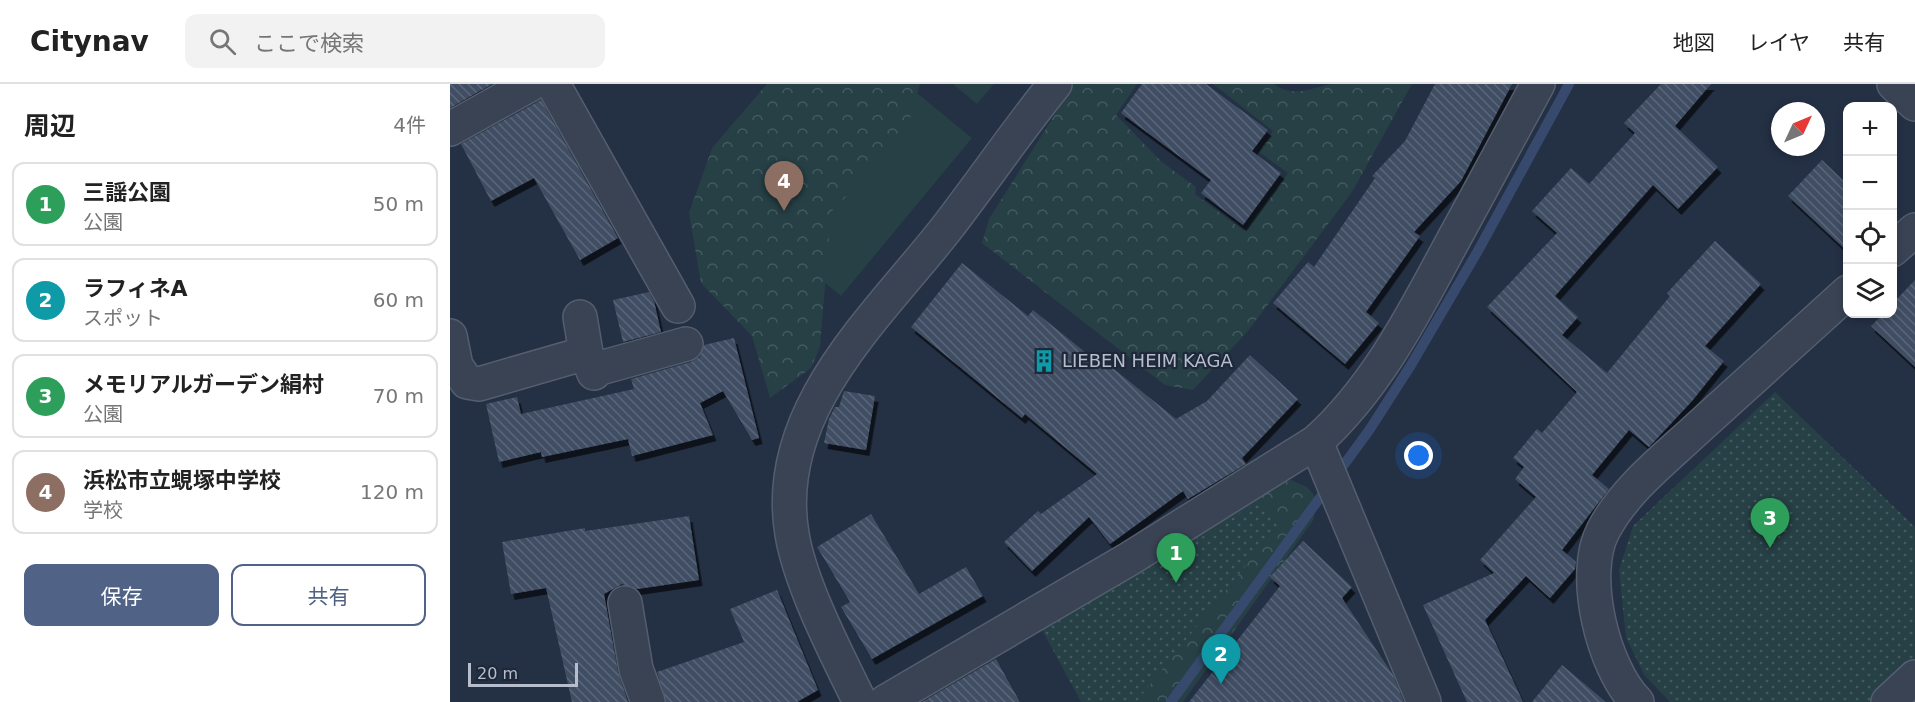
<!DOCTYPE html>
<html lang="ja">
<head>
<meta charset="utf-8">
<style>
	body { margin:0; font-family:"DejaVu Sans","Noto Sans JP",sans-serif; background:#f2f2f2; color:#222 }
	.controls { position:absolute; right:18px; top:18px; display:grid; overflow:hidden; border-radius:12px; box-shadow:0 3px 9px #0003 }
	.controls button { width:54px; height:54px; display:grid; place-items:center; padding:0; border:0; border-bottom:2px solid #e0e0e0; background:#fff; color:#222; font:30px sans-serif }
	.compass { position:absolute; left:1321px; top:18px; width:54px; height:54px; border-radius:50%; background:#fff; box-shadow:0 3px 9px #0003; rotate:46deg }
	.scale { position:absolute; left:18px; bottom:15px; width:110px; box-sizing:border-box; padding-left:6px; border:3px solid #b6becd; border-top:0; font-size:16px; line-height:21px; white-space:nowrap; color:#b6becd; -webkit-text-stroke:4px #1e2839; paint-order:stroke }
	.you { position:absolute; left:969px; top:372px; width:21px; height:21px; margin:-15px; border:4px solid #fff; border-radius:50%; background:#1a73e8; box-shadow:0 0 0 9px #1a73e833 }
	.badge { display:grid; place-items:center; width:39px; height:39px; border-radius:50%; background:#506285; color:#fff; font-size:20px; font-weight:700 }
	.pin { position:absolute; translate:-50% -50px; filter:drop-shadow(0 2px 3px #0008) }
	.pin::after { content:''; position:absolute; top:32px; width:21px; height:18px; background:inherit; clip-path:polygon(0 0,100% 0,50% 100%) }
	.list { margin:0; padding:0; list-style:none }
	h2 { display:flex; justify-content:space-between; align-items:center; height:78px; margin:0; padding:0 24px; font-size:26px }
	h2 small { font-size:20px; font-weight:400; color:#767676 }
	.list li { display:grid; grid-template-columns:39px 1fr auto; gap:18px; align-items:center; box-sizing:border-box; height:84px; margin:0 12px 12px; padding:0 12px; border:2px solid #e0e0e0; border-radius:12px }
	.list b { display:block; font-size:22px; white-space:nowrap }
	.list p { margin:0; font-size:20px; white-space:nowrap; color:#767676 }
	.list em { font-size:20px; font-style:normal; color:#767676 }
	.actions { display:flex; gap:12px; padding:18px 24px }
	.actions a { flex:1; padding:14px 0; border:2px solid #506285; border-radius:12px; text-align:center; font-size:21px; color:#506285 }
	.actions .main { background:#506285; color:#fff }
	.icon { flex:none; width:33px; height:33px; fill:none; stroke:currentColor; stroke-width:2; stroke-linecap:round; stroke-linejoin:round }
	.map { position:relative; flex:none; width:1465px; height:618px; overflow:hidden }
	header { display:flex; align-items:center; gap:36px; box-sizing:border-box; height:84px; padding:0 30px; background:#fff; border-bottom:2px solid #e0e0e0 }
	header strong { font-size:28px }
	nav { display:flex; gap:33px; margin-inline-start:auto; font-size:21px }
	.search { width:420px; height:54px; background:#f2f2f2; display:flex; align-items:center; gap:15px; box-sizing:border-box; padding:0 21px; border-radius:12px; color:#767676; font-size:22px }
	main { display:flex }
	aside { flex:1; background:#fff }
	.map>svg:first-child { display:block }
	.grass { fill:#264045 }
	.forest { fill:url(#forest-crowns) }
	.park { fill:url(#park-dots) }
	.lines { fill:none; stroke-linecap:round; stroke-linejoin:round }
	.stream { stroke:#374a6d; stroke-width:10 }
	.building { fill:url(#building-back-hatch); filter:url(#shadow) }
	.minor-casing { stroke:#545e6e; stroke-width:36 }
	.minor { stroke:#394354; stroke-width:33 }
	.labels { text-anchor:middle; stroke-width:4.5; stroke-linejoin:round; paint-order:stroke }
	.poi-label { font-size:18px; fill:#b6becd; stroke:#1e2839; text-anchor:start }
</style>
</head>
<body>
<header>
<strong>Citynav</strong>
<div class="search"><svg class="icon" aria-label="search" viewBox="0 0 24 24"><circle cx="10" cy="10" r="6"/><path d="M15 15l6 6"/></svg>ここで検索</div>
<nav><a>地図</a><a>レイヤ</a><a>共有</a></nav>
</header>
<main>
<aside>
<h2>周辺<small>4件</small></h2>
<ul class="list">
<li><span class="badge" style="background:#2e9e5b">1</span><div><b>三謡公園</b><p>公園</p></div><em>50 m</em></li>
<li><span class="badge" style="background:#0f9aa8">2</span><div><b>ラフィネA</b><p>スポット</p></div><em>60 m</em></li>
<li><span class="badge" style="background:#2e9e5b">3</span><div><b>メモリアルガーデン絹村</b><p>公園</p></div><em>70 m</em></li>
<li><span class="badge" style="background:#8d6e63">4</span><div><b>浜松市立蜆塚中学校</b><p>学校</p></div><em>120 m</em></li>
</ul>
<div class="actions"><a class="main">保存</a><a>共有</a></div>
</aside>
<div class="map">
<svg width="1465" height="618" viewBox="0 0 1465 618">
	<defs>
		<pattern id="forest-crowns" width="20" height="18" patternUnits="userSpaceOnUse" patternTransform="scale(1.5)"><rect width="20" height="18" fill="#264045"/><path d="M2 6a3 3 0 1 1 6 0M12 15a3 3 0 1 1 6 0" fill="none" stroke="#435a5f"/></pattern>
		<pattern id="park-dots" width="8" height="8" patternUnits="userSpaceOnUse" patternTransform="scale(1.5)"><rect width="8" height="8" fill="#264045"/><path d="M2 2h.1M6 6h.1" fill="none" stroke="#435a5f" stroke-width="1.8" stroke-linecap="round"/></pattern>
		<pattern id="building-back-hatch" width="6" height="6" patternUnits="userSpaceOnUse" patternTransform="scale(1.5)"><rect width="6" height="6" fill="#404e64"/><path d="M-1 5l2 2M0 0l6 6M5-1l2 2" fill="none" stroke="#596679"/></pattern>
		<filter id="shadow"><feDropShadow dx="3.5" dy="6" stdDeviation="0" flood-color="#0009"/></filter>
	</defs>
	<rect width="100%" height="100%" fill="#243044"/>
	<g class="grass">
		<polygon points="456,0 522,54 391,212 299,136"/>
		<polygon points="503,0 544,0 527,20"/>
	</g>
	<g class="forest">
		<polygon points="317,0 470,0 458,42 432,76 381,128 370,263 361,284 320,314 302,252 251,199 239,129 262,64"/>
		<path d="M624,0H687L666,31L712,78L746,103L745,110L794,147L838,89L809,68L823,47L763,0H824C844,15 862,3 882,0C907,0 936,0 962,0L902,108L798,247L743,306L715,301L532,159L539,135Z"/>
		<polygon points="841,396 857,403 864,411 864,435 733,618 631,618 641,520 811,404"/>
	</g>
	<g class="park">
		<polygon points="1325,308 1465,443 1465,574 1420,618 1220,618 1194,591 1176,553 1169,486 1183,442"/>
		<polygon points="808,418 829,440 686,618 631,618 590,542 747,456"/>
	</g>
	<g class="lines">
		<polyline class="stream" points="721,618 920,345 961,281 1029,165 1119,0"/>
	</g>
	<g class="building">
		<polygon points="0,0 42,0 0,24"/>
		<polygon points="692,0 756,0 818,46 802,67 831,89 793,141 751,109 761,96 671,29"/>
		<polygon points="985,0 1062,0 1011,97 964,148 970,152 916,228 929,239 895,280 823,219 858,178 864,183 925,94 922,92 955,57"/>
		<polygon points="1211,0 1261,0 1225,42 1268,83 1228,125 1203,101 1105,212 1128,233 1112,251 1157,289 1220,212 1217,209 1265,157 1311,200 1255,262 1274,277 1242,317 1199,363 1179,346 1142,391 1159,405 1112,466 1126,478 1125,485 1100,514 1076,492 1035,536 1073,618 1017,618 973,521 1044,489 1030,476 1086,413 1065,395 1074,383 1063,374 1087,345 1092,349 1127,308 1037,223 1107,149 1082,127 1121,84 1139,100 1185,49 1174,39"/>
		<polygon points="91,16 168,154 130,176 84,94 41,117 11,60"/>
		<polygon points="1372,76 1398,101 1398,168 1338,112"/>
		<polygon points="512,179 578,232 583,226 641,273 644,269 726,335 757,317 800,271 848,315 792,374 796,380 738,415 733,407 660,460 639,433 582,487 554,458 588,427 591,430 647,390 575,330 572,334 461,243"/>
		<polygon points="1465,196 1465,283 1421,242 1433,230 1443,230 1443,219"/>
		<polygon points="199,208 204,217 211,248 173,258 163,216"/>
		<polygon points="284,254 309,354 302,356 273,307 250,319 263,351 182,372 178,355 92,373 91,368 49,378 36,320 67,313 71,330 184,305 181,295 241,278 250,273 254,261"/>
		<polygon points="394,307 425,312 416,366 374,359 379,335 385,323 389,323"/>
		<polygon points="421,430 469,510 516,483 533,512 422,575 391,523 400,518 367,463"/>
		<polygon points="239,432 249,496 187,505 172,500 154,510 168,588 178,618 122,618 96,504 61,510 52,458 135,444 135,447"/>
		<polygon points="853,457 902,503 892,514 943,591 954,618 739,618 830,502 820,493"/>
		<polygon points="327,506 368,606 347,618 216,618 207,588 294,558 280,525"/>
		<polygon points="546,575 570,618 472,618"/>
		<polygon points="1112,581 1156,618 1082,618"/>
	</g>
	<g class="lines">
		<g class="minor-casing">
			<g id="minor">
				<polyline points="103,0 228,222"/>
				<polyline points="1444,0 1465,20"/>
				<polyline points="0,45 81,0"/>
				<polyline points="1442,166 1465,146"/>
				<polyline points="130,233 136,269 144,289"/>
				<polyline points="0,252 6,282 17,298 29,300 136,269"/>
				<polyline points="143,286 236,260"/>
				<polyline points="866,358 974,618"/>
				<polyline points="175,519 186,585 198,618"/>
				<path d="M410,618C387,571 350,500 342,450C321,327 427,233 496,145C533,97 567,47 605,0"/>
				<path d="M435,618L679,475L866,358C925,305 962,233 999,164C1029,109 1058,55 1088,0"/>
				<path d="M1187,618C1153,584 1130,491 1153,447C1174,406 1216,374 1249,343C1299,298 1348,253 1398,208"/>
				<polyline points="1438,618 1465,593"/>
			</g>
		</g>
		<use href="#minor" class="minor"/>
	</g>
	<defs>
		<g id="building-bare" transform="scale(1.8)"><path d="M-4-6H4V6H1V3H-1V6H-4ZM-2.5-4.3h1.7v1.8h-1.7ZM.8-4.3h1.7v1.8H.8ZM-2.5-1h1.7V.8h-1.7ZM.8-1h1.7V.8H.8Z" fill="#0f9aa8" stroke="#1e2839" stroke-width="2.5" paint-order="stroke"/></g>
	</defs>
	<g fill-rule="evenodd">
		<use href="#building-bare" x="594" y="277"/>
	</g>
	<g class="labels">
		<g class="poi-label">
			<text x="612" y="283">LIEBEN HEIM KAGA</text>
		</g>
	</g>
</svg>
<div class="controls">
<button>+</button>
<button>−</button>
<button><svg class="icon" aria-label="locate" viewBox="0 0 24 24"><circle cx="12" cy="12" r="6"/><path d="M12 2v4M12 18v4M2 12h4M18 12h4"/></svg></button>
<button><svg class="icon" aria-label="layers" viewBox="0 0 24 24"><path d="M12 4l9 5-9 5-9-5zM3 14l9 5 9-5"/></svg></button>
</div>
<svg class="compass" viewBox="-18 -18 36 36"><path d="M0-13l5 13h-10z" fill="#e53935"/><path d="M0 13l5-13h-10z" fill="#767676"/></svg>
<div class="scale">20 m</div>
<div class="you"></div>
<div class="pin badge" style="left:726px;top:499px;background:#2e9e5b">1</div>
<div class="pin badge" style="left:771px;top:600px;background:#0f9aa8">2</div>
<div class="pin badge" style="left:1320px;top:464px;background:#2e9e5b">3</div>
<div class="pin badge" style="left:334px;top:127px;background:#8d6e63">4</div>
</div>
</main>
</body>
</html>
